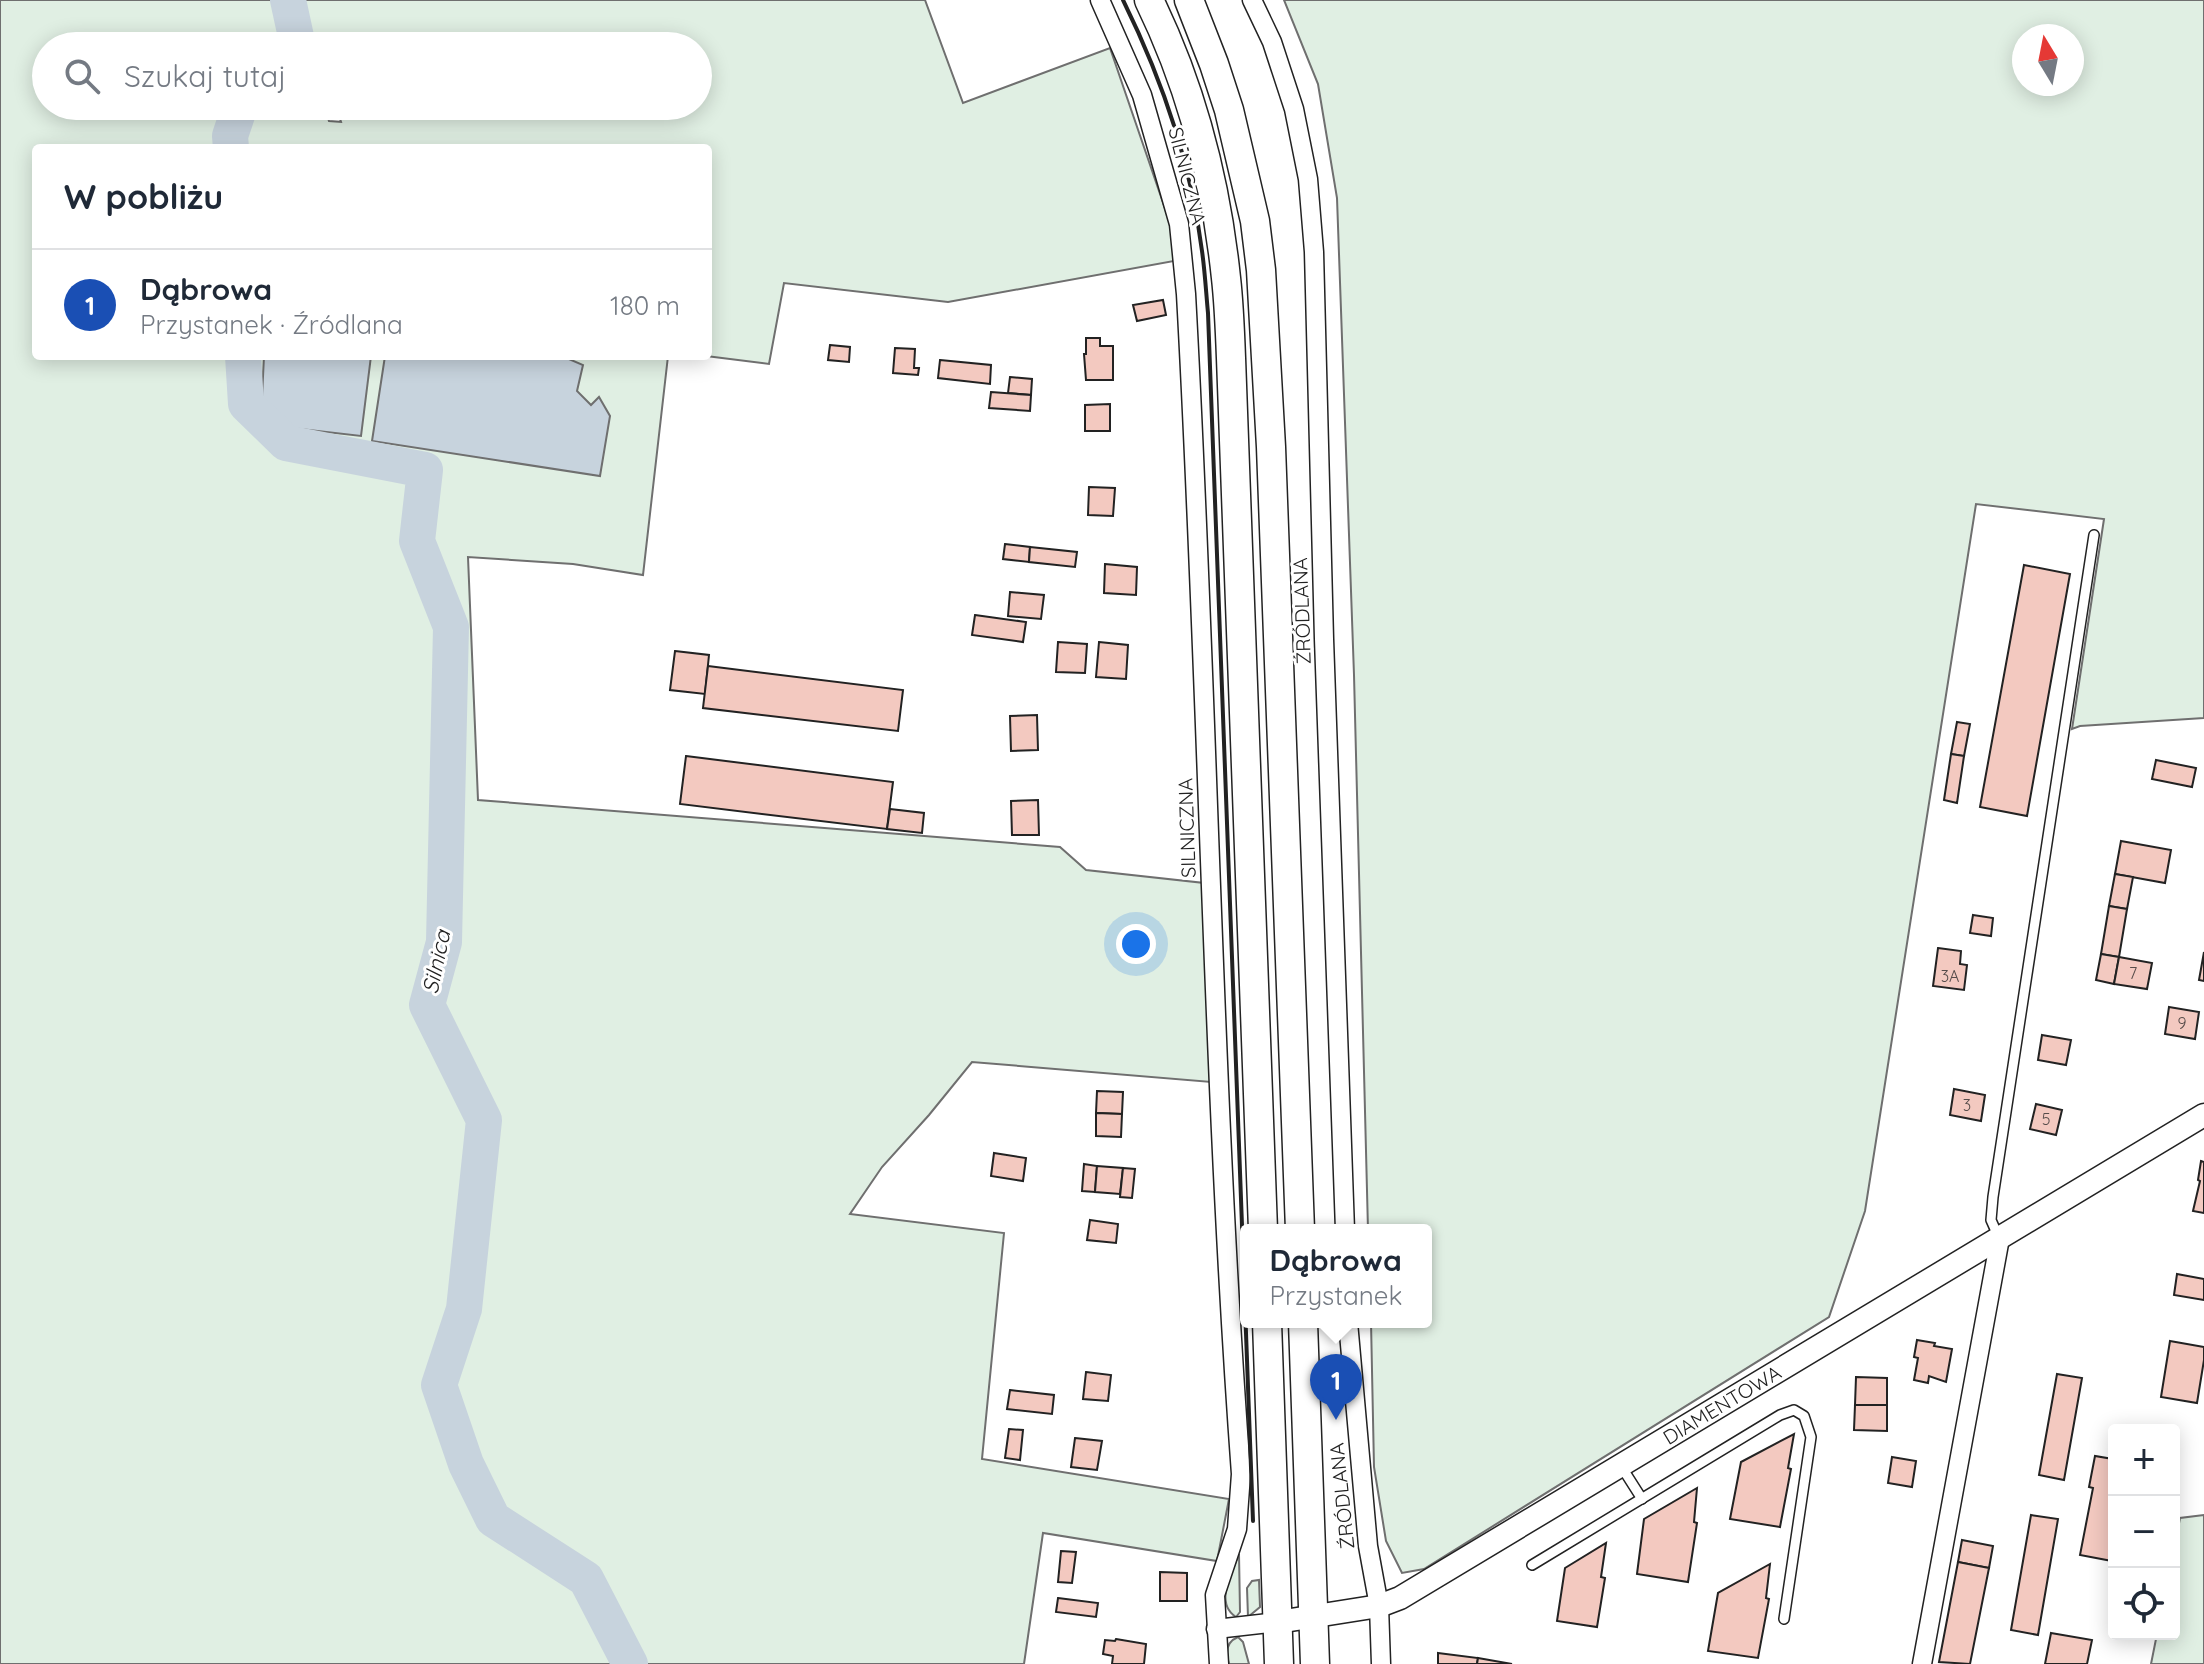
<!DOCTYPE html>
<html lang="pl">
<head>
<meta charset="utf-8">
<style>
	body { margin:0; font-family:Quicksand,sans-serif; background:#f2f2f3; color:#1f2937 }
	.controls { position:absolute; right:24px; bottom:24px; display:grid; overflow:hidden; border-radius:8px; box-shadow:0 4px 20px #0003 }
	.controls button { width:72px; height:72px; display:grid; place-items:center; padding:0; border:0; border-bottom:2px solid #e0e1e3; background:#fff; color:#1f2937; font:40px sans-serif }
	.compass { position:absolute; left:2012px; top:24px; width:72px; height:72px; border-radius:50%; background:#fff; box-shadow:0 4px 20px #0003; rotate:350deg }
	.you { position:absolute; left:1136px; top:944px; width:28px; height:28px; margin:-20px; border:6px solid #fff; border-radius:50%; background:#1a73e8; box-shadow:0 0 0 12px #1a73e833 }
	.badge { display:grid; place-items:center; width:52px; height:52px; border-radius:50%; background:#2563eb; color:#fff; font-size:26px; font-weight:700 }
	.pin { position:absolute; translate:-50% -66px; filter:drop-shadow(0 2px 4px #0008) }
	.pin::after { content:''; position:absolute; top:42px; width:28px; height:24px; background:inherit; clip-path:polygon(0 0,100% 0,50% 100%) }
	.popup { position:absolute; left:1240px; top:1224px; width:192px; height:104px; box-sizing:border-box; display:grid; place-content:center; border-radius:8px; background:#fff; filter:drop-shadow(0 2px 6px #0005); font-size:26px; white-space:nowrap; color:#747a83 }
	.popup b { font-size:30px; color:#1f2937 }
	.popup::after { content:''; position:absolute; left:50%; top:100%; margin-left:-16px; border:16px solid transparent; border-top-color:#fff }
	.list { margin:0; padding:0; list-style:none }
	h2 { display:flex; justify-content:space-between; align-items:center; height:104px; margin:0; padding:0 32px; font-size:34px }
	h2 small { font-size:26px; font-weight:400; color:#747a83 }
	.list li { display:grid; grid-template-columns:52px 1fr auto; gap:24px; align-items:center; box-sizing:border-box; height:112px; padding:0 32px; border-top:2px solid #e0e1e3 }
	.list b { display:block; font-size:30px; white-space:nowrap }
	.list p { margin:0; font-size:26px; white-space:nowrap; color:#747a83 }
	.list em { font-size:26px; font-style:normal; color:#747a83 }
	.icon { flex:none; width:44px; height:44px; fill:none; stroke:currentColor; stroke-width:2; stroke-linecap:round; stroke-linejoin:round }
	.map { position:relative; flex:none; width:2204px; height:1664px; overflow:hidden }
	.search { position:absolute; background:#fff; box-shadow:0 4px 20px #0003; left:32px; top:32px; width:680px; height:88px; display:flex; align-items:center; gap:20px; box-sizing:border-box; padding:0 28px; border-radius:44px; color:#747a83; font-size:30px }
	.panel { position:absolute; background:#fff; box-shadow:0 4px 20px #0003; left:32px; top:144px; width:680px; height:216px; border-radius:8px }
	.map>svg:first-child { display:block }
	.green { fill:#e0efe3; stroke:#6f6f6f; stroke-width:2; fill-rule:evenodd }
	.water { fill:#c7d3dd; stroke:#6f6f6f; stroke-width:2 }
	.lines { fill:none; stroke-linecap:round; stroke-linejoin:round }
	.river { stroke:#c7d3dd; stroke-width:36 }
	.building { fill:#f3c9c0; stroke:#222; stroke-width:2 }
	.service-casing { stroke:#222; stroke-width:12 }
	.minor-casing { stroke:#222; stroke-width:21 }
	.tertiary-casing { stroke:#222; stroke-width:25 }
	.primary-casing { stroke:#222; stroke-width:31 }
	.service { stroke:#fff; stroke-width:9 }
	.minor { stroke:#fff; stroke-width:18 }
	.tertiary { stroke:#fff; stroke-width:22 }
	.primary { stroke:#fff; stroke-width:28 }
	.wall { stroke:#222; stroke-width:4 }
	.labels { text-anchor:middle; stroke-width:6; stroke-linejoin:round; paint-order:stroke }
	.number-label { font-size:16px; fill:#564c4a }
	.street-label { font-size:20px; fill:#222; stroke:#fff }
	.water-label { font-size:22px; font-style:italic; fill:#222; stroke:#fff }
</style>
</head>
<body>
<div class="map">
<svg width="2204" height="1664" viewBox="0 0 2204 1664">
	<rect width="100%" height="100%" fill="#fff"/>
	<g class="green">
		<polygon points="0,0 288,0 304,46 46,46 46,106 324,106 329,121 341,122 336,106 698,106 698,46 315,46 299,0 925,0 963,103 1110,48 1171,226 1174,261 948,302 784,283 769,364 706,356 708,356 708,148 36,148 36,356 668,356 643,575 573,564 468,557 478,800 1060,847 1086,870 1204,883 1211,1082 972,1062 929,1115 882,1167 850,1214 1004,1233 982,1459 1229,1499 1217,1561 1043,1533 1024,1664 0,1664"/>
		<path d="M1284,0H2204V718L2080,726L2072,729L2104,519L1976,504L1865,1211L1829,1317L1424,1569L1402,1573L1386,1541L1374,1467L1371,1322H1426V1230H1368L1354,675L1337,198L1318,84ZM2024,36H2072V84H2024Z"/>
		<polygon points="2204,1515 2204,1664 2151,1664 2157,1634 2174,1634 2174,1550 2180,1518"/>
		<path d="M1239,1554L1240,1612L1236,1617C1214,1603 1232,1573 1239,1554Z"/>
		<polygon points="1259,1580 1260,1607 1248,1617 1247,1588 1252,1581"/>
		<path d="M1238,1637L1243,1642L1249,1664H1229C1225,1652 1226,1642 1238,1637Z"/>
	</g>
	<g class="water">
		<polygon points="264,356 371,356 361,436 283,427 262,397"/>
		<polygon points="385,356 562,356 583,365 577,391 591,405 599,397 610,416 600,476 372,441"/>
	</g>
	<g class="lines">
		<g class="river">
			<polyline points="288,0 298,46"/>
			<polyline points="231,148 230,136 240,106"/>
			<polyline points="243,356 246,404 286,443 425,470 417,541 451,627 444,942 427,1005 484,1120 464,1309 439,1385 466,1464 493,1519 586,1579 630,1664"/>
		</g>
	</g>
	<g class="building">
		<polygon points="1163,300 1166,315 1137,321 1133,305"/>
		<polygon points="1086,338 1100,338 1100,346 1113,346 1113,380 1086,380 1084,354 1086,354"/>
		<polygon points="830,345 850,347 849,362 828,360"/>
		<polygon points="895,348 915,349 914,368 919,368 918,375 893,373"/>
		<polygon points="940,360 991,365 990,384 938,378"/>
		<polygon points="1010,377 1032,379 1031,395 1008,393"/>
		<polygon points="991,392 1031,395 1030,411 989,408"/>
		<polygon points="1110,404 1110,431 1085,431 1085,405"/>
		<polygon points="1089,487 1115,488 1113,516 1088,515"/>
		<polygon points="1005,544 1030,547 1029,562 1003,559"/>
		<polygon points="1030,547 1077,552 1075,567 1029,562"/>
		<polygon points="1105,564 1137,567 1136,595 1104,593"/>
		<polygon points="2024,565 2070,574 2027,816 1980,807"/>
		<polygon points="1010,592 1044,595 1041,619 1008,616"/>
		<polygon points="975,615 1026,622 1023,642 972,635"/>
		<polygon points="1058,642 1087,644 1085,673 1056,672"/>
		<polygon points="1099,642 1128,645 1126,679 1096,677"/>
		<polygon points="675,651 709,655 705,694 670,690"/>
		<polygon points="708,666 903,690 898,731 703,708"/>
		<polygon points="1037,715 1038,750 1011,751 1010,716"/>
		<polygon points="1957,722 1970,724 1964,756 1951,754"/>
		<polygon points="1951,754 1964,756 1957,803 1944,800"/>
		<polygon points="686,756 893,782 887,829 680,804"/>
		<polygon points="2156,760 2196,768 2192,787 2152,779"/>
		<polygon points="1038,800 1039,835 1012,835 1011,801"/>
		<polygon points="890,809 924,813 922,833 887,829"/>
		<polygon points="2121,841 2171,850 2165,883 2115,874"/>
		<polygon points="2115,874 2133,877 2127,909 2109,906"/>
		<polygon points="2109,906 2127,909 2119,957 2101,954"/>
		<polygon points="1973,915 1993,918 1991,936 1970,933"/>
		<polygon points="1938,948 1961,951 1960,964 1967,965 1964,990 1933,986"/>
		<polygon points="2204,952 2204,981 2199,980"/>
		<polygon points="2101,954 2119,957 2114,984 2096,980"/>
		<polygon points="2119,957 2152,963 2147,989 2114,984"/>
		<polygon points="2169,1007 2199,1012 2195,1039 2165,1034"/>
		<polygon points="2042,1035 2071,1040 2066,1065 2038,1060"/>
		<polygon points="1954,1089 1985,1095 1981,1121 1950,1115"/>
		<polygon points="1097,1091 1123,1092 1122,1114 1096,1113"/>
		<polygon points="2036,1104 2062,1110 2056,1135 2030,1129"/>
		<polygon points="1096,1113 1122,1114 1121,1137 1096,1136"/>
		<polygon points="994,1153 1026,1158 1023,1181 991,1176"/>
		<polygon points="2201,1161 2204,1162 2204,1213 2193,1211 2200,1181 2198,1180"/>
		<polygon points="1084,1164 1097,1166 1095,1192 1082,1191"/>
		<polygon points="1097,1166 1123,1168 1120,1194 1095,1192"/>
		<polygon points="1123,1168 1135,1169 1132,1198 1120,1197"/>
		<polygon points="1090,1220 1118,1224 1116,1243 1087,1240"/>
		<polygon points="2177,1274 2204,1279 2204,1300 2174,1295"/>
		<polygon points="1917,1340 1935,1343 1934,1346 1952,1349 1946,1382 1929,1376 1928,1383 1914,1380 1918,1358 1914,1357"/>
		<polygon points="2170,1341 2204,1347 2204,1360 2197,1403 2161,1397"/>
		<polygon points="1086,1372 1111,1375 1108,1401 1083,1399"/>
		<polygon points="2057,1374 2082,1378 2064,1480 2039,1475"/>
		<polygon points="1856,1377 1887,1378 1887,1405 1855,1405"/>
		<polygon points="1010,1390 1054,1395 1052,1414 1007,1409"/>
		<polygon points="1855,1405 1887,1405 1887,1431 1854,1430"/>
		<polygon points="1009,1429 1023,1430 1020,1460 1005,1458"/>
		<polygon points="1794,1434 1788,1468 1791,1469 1780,1527 1730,1519 1741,1462"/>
		<polygon points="1075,1438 1102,1441 1097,1470 1071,1467"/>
		<polygon points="2114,1452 2114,1550 2112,1561 2080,1555 2093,1488 2089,1487 2095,1456 2113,1459"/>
		<polygon points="1892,1457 1916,1461 1912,1487 1888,1483"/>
		<polygon points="1697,1488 1694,1522 1697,1523 1688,1582 1637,1574 1644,1519"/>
		<polygon points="2031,1515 2058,1519 2038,1635 2011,1630"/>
		<polygon points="1962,1540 1993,1546 1989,1568 1958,1562"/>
		<polygon points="1606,1543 1601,1577 1605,1578 1597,1627 1557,1621 1565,1568"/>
		<polygon points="1061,1551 1076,1552 1072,1583 1058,1582"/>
		<polygon points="1958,1562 1989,1568 1970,1664 1939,1662"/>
		<polygon points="1770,1564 1766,1598 1769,1599 1758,1658 1708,1651 1718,1593"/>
		<polygon points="1160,1572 1187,1573 1187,1601 1160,1601"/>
		<polygon points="1058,1598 1098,1603 1096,1617 1056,1612"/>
		<polygon points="2051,1633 2092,1640 2087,1664 2045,1664"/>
		<polygon points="1116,1639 1146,1644 1144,1664 1112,1664 1113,1656 1103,1654 1105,1640 1115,1641"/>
		<polygon points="1438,1653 1478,1658 1477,1664 1438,1664"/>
		<polygon points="1478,1658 1512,1664 1477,1664"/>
	</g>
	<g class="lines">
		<g class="service-casing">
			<g id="service">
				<polyline points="1999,1238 1991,1220 1993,1197 2094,535"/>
				<polyline points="1621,1466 1642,1499"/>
				<polyline points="1532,1565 1780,1415 1794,1410 1804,1416 1811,1437 1784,1619"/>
			</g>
		</g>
		<g class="minor-casing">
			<g id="minor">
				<path d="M1100,0L1142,95L1179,224L1186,294C1208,687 1212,1081 1241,1474L1237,1529L1215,1595L1219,1664"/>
				<polyline points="1252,0 1272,42 1294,109 1308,179 1314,252 1324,639 1345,1230"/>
				<polyline points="1348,1322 1368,1546 1379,1606 1381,1664"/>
				<polyline points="1216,1629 1278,1622"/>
				<polyline points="1922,1664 2000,1238"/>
			</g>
		</g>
		<g class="tertiary-casing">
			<polyline id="tertiary" points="1278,1622 1379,1606 1400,1598 2204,1115"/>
		</g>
		<g class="primary-casing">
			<g id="primary">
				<path d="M1149,0C1191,86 1216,182 1226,278C1229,304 1230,331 1231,358L1263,1230"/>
				<polyline points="1189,0 1214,64 1229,110 1255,221 1261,270 1271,447 1300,1230"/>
				<polyline points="1267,1322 1279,1664"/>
				<polyline points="1303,1322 1315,1664"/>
			</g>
		</g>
		<use href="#service" class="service"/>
		<use href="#minor" class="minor"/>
		<use href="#tertiary" class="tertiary"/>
		<use href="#primary" class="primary"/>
		<path class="wall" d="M1123,0C1162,79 1191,163 1202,251C1205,272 1206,292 1208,313L1253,1521"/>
	</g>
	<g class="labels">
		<g class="number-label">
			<text x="2133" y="979">7</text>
			<text x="1950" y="982">3A</text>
			<text x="2182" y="1029">9</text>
			<text x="1967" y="1111">3</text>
			<text x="2046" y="1125">5</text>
		</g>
		<g class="street-label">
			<text transform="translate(1187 176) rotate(76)" y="7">SILNICZNA</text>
			<text transform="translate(1302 611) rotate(-92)" y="7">ŹRÓDLANA</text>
			<text transform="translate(1187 828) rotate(-92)" y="7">SILNICZNA</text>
			<text transform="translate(1722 1405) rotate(-31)" y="7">DIAMENTOWA</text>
			<text transform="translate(1342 1496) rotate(-96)" y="7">ŹRÓDLANA</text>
		</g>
		<g class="water-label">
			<text transform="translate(436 962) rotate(-78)" y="8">Silnica</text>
		</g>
	</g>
</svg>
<div class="controls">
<button>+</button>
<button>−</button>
<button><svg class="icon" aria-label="locate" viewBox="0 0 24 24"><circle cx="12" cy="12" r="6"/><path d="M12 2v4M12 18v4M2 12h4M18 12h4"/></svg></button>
</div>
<svg class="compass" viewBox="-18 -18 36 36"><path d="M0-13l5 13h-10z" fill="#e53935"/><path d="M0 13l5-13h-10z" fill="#747a83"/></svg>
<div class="you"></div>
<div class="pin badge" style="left:1336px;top:1420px;background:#1a4fb4">1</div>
<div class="popup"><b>Dąbrowa</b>Przystanek</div>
<div class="search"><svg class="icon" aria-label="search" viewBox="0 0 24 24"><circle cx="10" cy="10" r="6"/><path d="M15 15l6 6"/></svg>Szukaj tutaj</div>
<section class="panel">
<h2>W pobliżu<small></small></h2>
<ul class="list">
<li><span class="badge" style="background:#1a4fb4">1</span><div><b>Dąbrowa</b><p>Przystanek · Źródlana</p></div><em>180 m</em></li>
</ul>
</section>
</div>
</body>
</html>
